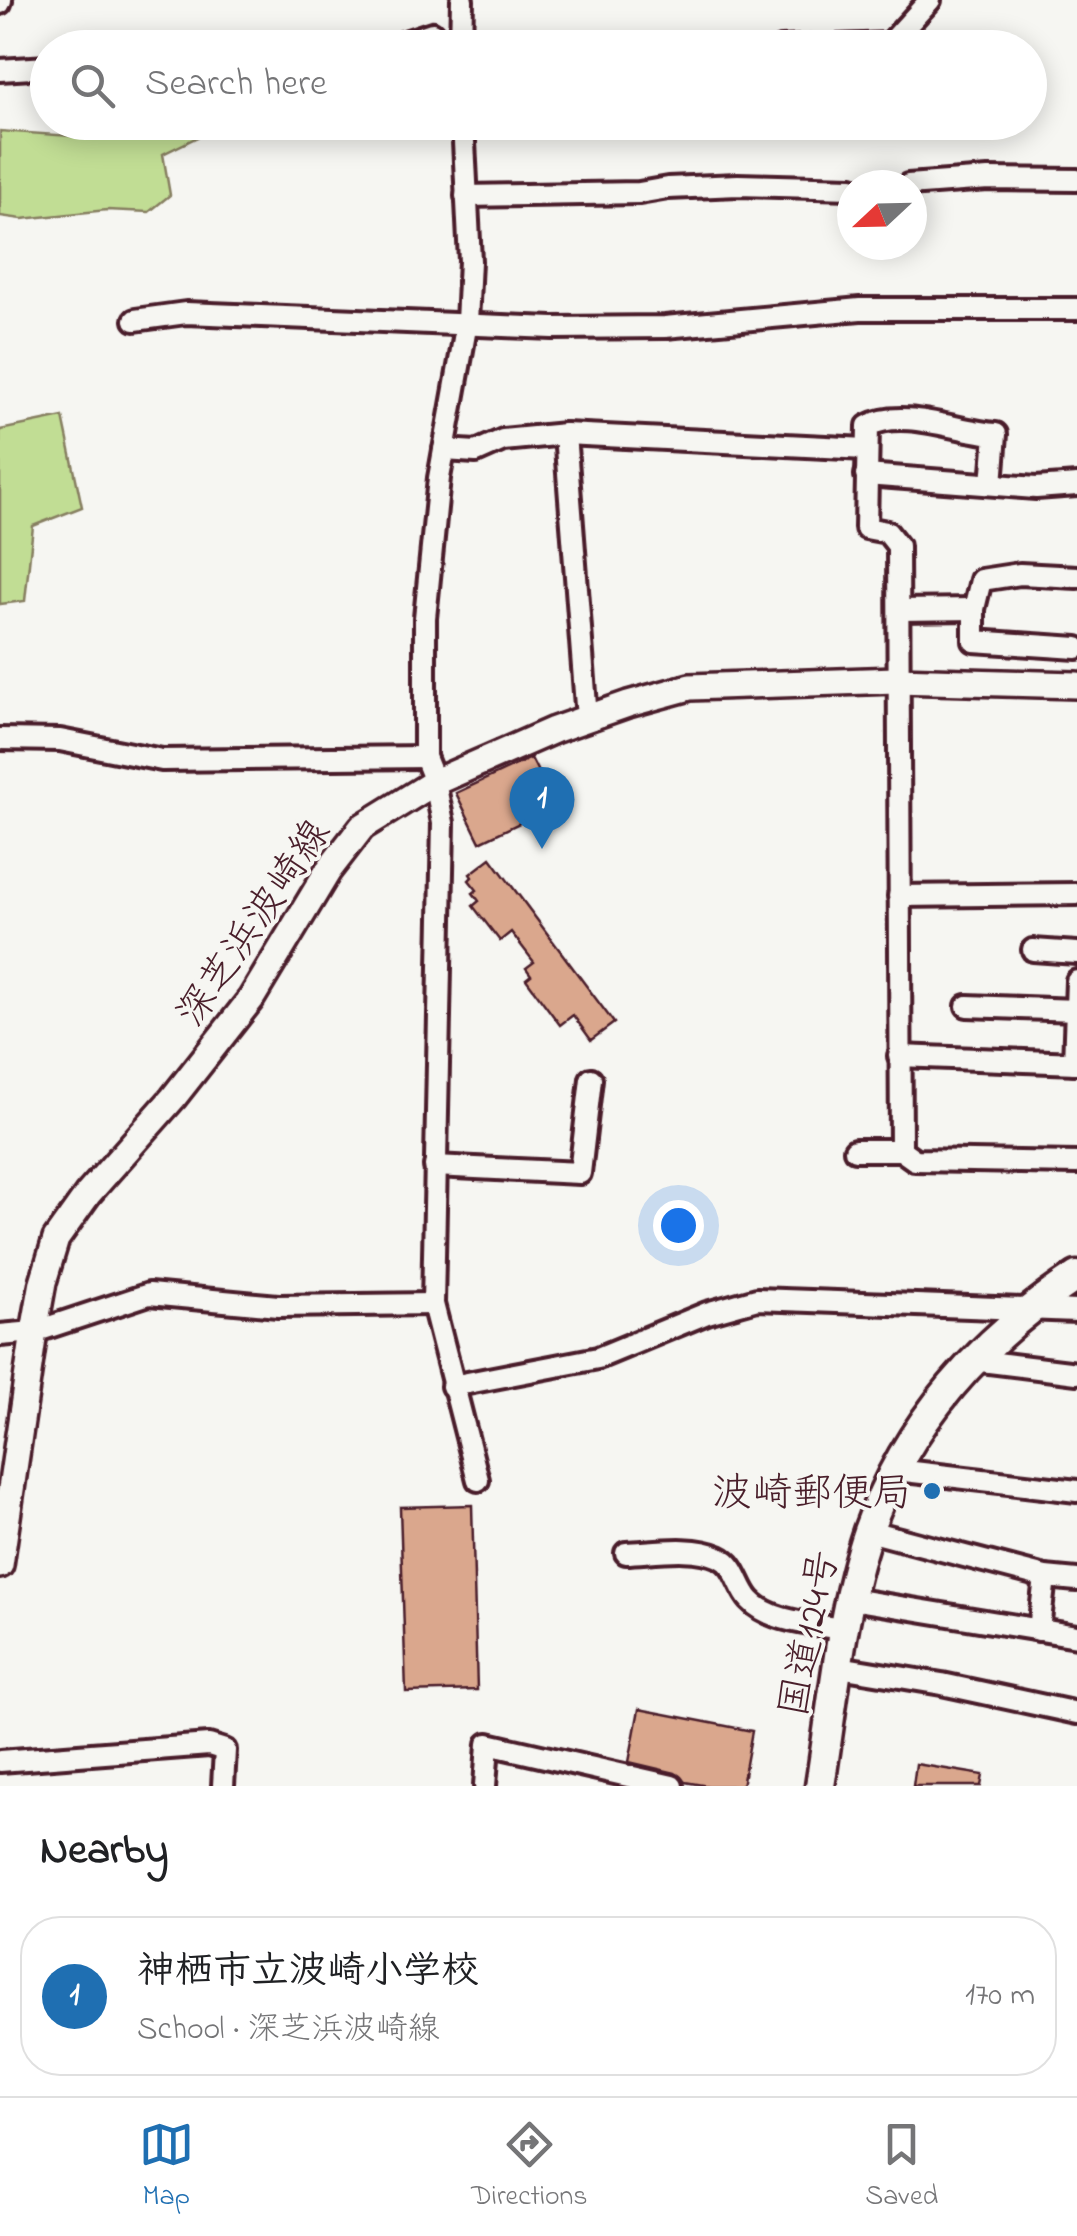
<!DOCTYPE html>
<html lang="en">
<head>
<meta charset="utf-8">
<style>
	body { margin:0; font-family:"Indie Flower","Klee One",sans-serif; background:#f2f2f2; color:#202124 }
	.compass { position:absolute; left:837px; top:170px; width:90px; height:90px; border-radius:50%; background:#fff; box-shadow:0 5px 25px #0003; rotate:248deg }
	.you { position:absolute; left:678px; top:1225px; width:35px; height:35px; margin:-25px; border:8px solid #fff; border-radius:50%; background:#1a73e8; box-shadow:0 0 0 15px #1a73e833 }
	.badge { display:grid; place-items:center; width:65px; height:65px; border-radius:50%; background:#1f6fb2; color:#fff; font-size:32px; font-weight:700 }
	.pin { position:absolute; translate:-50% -82px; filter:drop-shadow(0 2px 5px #0008) }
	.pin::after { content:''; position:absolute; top:52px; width:35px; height:30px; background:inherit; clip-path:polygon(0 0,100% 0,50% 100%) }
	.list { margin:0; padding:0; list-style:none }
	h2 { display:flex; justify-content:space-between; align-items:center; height:130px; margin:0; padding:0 40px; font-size:42px }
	h2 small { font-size:32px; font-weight:400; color:#757577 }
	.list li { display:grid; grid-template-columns:65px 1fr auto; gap:30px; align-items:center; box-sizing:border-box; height:160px; margin:0 20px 20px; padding:0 20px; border:2px solid #e0e0e0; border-radius:40px }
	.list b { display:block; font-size:38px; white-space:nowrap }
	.list p { margin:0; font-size:32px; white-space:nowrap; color:#757577 }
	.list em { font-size:32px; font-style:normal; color:#757577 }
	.icon { flex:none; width:55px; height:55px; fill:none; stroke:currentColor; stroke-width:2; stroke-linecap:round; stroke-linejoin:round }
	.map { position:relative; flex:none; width:1077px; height:1786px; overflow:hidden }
	.search { position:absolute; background:#fff; box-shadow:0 5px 25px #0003; left:30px; right:30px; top:30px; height:110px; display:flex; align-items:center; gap:25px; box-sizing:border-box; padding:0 35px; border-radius:55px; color:#757577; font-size:38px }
	.sheet { height:310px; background:#fff }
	nav { display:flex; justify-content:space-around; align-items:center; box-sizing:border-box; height:140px; border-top:2px solid #e0e0e0; background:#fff; font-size:28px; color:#757577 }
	nav a { display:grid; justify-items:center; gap:5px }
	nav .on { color:#1f6fb2 }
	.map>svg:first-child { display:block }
	.green { fill:#c1dd94; stroke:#867e60; stroke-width:2.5 }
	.building { fill:#daa78d; stroke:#4a1f2b; stroke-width:2.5 }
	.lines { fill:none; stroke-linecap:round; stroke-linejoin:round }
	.minor-casing { stroke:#4a1f2b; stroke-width:28 }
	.major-casing { stroke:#4a1f2b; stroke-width:32 }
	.highway-casing { stroke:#4a1f2b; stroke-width:35 }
	.minor { stroke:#f6f6f2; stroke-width:20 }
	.major { stroke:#f6f6f2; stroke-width:25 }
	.highway { stroke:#f6f6f2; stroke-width:28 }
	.poi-dot { fill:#1f6fb2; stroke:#f6f6f2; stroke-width:4 }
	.labels { text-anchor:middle; stroke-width:8; stroke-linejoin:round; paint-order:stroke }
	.street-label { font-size:40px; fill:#4a1f2b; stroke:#f6f6f2 }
	.poi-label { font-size:40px; fill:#4a1f2b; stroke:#f6f6f2; text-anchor:end }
</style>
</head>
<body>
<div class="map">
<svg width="1077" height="1786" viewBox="0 0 1077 1786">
	<rect width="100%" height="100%" fill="#f6f6f2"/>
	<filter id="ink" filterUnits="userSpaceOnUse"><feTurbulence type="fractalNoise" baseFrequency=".01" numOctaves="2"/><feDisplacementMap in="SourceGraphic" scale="20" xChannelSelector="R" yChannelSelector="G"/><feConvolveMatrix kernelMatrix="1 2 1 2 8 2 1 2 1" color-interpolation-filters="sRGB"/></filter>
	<g filter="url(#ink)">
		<g class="green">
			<polygon points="118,123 226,123 163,154 170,195 149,212 107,210 22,219 0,216 0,131 114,139"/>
			<polygon points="63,417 82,507 33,526 25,601 0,604 0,430"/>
		</g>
		<g class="building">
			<polygon points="531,758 555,806 480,842 456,793"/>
			<polygon points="491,858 614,1023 591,1040 573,1015 560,1025 526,979 531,975 526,968 534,962 511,932 500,941 473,906 479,901 473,893 477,890 469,880 472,877 470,874"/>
			<polygon points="472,1505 477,1690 406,1692 400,1507"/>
			<polygon points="639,1709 752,1731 742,1786 708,1786 685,1782 675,1773 629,1762"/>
			<polygon points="916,1764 983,1775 981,1786 913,1786"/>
		</g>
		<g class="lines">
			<g class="minor-casing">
				<g id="minor">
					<polyline points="0,3 1,0"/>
					<polyline points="387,48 432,33 445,48"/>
					<polyline points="461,48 462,0"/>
					<polyline points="781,48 890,44 930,0"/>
					<polyline points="0,70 48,67"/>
					<polyline points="463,122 470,261 467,322 439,478 425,618 425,757 435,782 443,823 433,1304 478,1480"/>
					<polyline points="908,185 988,179 1077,180"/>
					<polyline points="466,196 639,193 668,188 738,185 852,188"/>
					<polyline points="135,320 186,313 553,328 665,327 860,309 1077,309"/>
					<polyline points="565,434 586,706 589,718"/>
					<polyline points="444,450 476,452 503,440 565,434 866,449"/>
					<polyline points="866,475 1036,488 1077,485"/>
					<polyline points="1077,577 1020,574 981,580 974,609 974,641 1077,648"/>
					<polyline points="900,610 974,609"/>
					<polyline points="0,739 60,740 162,760 425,757"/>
					<polyline points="899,896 1077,894"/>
					<polyline points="1033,950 1077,953"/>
					<polyline points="967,1006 1077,1010"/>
					<polyline points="899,1056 1077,1063"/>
					<polyline points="1074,1063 1077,981"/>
					<polyline points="855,1150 901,1150 915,1160 1077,1163"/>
					<path d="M901,1150L898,546L887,532L866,528L868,426C903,407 958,432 996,434L992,484"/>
					<polyline points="435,1166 580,1173 591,1079"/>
					<polyline points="0,1335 34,1332 149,1294 278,1306 433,1304"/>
					<polyline points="973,1360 1077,1373"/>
					<polyline points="452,1386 598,1358 707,1313 757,1299 1077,1311"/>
					<polyline points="896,1470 1077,1491"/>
					<polyline points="869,1531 1045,1577 1077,1580"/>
					<path d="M626,1553C654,1552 693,1545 719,1557C737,1565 738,1587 750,1600C771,1623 817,1624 846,1630"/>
					<polyline points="851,1599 1077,1636"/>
					<polyline points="1039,1630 1045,1577"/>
					<polyline points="839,1667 942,1684 1077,1713"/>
					<polyline points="0,1761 209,1745 225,1750 223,1786"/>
					<polyline points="485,1786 488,1744 672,1786"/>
				</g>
			</g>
			<g class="major-casing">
				<polyline id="major" points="0,1565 34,1332 43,1282 56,1239 88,1194 173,1098 251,999 328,871 362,827 435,782 554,730 628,704 690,687 896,680 1077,685"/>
			</g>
			<g class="highway-casing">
				<path id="highway" d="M820,1786C833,1704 841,1610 868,1531C906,1423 982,1338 1077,1276"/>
			</g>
			<use href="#minor" class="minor"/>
			<use href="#major" class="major"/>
			<use href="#highway" class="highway"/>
		</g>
	</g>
	<circle class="poi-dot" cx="932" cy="1491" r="10"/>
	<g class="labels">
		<g class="street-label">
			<text transform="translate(252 922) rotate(-56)" y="14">深芝浜波崎線</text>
			<text transform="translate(807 1633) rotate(-79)" y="14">国道124号</text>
		</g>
		<g class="poi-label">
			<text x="912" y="1505">波崎郵便局</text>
		</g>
	</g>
</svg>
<svg class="compass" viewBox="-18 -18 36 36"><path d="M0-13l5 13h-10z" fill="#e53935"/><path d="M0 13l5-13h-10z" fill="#757577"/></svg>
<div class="you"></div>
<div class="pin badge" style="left:542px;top:849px">1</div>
<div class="search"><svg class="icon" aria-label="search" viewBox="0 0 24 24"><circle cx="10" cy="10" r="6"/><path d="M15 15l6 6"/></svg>Search here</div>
</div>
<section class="sheet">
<h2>Nearby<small></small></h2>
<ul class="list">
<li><span class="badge">1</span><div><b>神栖市立波崎小学校</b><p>School · 深芝浜波崎線</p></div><em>170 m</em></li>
</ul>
</section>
<nav>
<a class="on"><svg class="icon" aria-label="map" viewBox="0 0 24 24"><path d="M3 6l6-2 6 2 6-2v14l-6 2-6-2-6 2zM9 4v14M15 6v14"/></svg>Map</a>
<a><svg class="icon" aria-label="directions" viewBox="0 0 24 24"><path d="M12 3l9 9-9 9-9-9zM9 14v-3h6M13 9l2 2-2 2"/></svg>Directions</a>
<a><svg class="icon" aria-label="saved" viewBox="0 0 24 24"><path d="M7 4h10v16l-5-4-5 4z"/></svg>Saved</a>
</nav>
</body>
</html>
